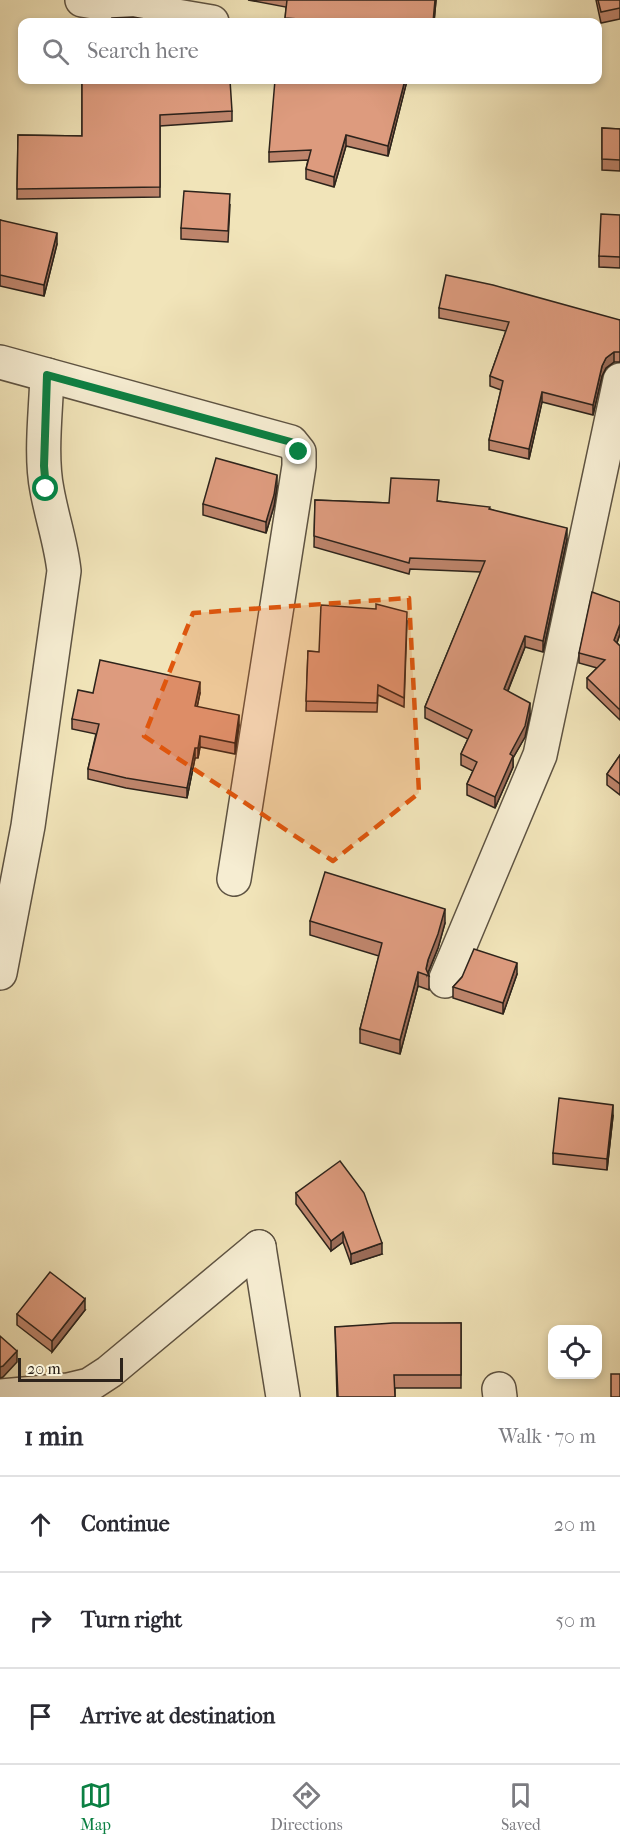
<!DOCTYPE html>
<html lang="en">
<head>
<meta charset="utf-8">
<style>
	body { margin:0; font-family:"IM FELL French Canon",serif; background:#f2f2f3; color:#2b2b33 }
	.controls { position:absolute; right:18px; bottom:18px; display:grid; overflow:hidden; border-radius:12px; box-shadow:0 3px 9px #0003 }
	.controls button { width:54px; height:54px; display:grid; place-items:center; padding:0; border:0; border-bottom:2px solid #e1e1e2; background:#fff; color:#2b2b33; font:30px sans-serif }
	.scale { position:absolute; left:18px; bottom:15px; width:105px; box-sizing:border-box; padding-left:6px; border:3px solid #2d231b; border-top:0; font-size:16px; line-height:21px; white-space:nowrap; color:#2d231b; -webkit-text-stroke:4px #f6edd2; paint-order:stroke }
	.stop { position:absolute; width:18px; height:18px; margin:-14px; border:4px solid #0b8043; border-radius:50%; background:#fff }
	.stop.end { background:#0b8043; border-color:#fff; box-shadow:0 2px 6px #0008 }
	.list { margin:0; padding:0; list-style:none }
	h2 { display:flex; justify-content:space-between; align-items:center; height:78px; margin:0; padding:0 24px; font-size:26px }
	h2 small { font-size:20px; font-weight:400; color:#7c7c81 }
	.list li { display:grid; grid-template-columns:39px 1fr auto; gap:18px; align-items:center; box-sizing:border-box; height:96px; padding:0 24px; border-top:2px solid #e1e1e2 }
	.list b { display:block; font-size:22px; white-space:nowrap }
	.list em { font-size:20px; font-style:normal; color:#7c7c81 }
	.icon { flex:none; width:33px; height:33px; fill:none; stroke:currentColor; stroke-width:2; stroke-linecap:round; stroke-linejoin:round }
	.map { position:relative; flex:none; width:620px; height:1397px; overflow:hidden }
	.search { position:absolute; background:#fff; box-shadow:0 3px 9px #0003; left:18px; right:18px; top:18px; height:66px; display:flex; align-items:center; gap:15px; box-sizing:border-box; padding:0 21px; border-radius:12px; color:#7c7c81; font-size:22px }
	.sheet { height:366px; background:#fff }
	nav { display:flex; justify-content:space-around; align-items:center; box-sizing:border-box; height:84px; border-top:2px solid #e1e1e2; background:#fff; font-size:16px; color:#7c7c81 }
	nav a { display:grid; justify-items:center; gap:3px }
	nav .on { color:#0b8043 }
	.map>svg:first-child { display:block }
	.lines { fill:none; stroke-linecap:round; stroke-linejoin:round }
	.minor-casing { stroke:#5e5342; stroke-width:36 }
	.minor { stroke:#f6edd2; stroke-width:33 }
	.wall { fill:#be856c; stroke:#2d231b; stroke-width:1.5 }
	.shaded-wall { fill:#9b6c58; stroke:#2d231b; stroke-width:1.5 }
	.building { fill:#dd9b7e; stroke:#2d231b; stroke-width:1.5 }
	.route { stroke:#0b8043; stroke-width:8 }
	.marked { fill:#df560d; fill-opacity:0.2; stroke:#df560d; stroke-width:4.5; stroke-dasharray:12 8; stroke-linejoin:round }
</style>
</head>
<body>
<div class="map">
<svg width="620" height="1397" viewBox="0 0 620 1397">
	<rect width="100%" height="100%" fill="#f1e4b9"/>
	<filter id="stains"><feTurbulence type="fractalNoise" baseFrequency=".00333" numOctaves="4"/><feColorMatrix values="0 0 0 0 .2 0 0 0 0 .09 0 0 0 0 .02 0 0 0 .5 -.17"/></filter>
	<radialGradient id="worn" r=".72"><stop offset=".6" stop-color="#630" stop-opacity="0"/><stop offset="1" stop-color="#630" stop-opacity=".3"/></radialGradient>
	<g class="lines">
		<g class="minor-casing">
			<g id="minor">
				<polyline points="82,0 212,22"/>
				<polyline points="0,362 291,442 299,452 299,466 234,879"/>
				<path d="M0,973L28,826L64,571C61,543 52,518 47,490C40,455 46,411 47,375"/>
				<polyline points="445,981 540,755 620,380"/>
				<polyline points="259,1247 283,1397"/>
				<polyline points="499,1389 500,1397"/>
				<polyline points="0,1396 68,1390 89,1385 109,1372 259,1247"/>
			</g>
		</g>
		<use href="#minor" class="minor"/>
	</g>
	<g class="wall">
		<polygon points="248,0 436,0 434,22 285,22 286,7"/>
		<polygon points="596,0 620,0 620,19 601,23"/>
		<polygon points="82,80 232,111 232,121 160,126 160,197 17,199 18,135 82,136"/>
		<polygon points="407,80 388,156 346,146 334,187 306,179 306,169 308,160 269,162 269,152"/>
		<polygon points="602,128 620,129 620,171 602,170"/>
		<polygon points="230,205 228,242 181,239 181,228"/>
		<polygon points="620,215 620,268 599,267 599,256"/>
		<polygon points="0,220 57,244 44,296 0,286"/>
		<polygon points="439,308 620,320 620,362 614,362 606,368 602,376 593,415 542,402 529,459 489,450 489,440 501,390 490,386 490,376 506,331 439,318"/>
		<polygon points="277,486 274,506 266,533 203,515 203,504"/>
		<polygon points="315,500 389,503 438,501 490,509 567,539 543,652 525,647 508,691 530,714 525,737 513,758 513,767 495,808 467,795 467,784 473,771 461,765 461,754 468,739 425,718 425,707 481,572 410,569 409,574 314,547"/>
		<polygon points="407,621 404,707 378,695 377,712 306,711 308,651 319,652"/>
		<polygon points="620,634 617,643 620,646 620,720 587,688 587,678 597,668 579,663 579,653"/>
		<polygon points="93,693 200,693 197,707 239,725 235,754 200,747 198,758 195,758 187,798 126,788 88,779 88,769 96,734 72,729 72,719"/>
		<polygon points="620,755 620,795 607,785 607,774"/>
		<polygon points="310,921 445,923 438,948 428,973 429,976 429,990 418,986 400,1054 360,1043 360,1029 379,956 310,935"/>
		<polygon points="517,974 503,1014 453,998 453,987 462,977"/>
		<polygon points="613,1116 607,1170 553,1164 553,1153"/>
		<polygon points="296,1193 382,1254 351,1264 343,1242 331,1251 296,1204"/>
		<polygon points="85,1310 52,1352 17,1325 17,1314"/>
		<polygon points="461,1323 461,1388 395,1388 395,1397 337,1397 335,1327"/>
	</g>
	<g class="shaded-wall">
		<polygon points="435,0 436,0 434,22 433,22"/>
		<polygon points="405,80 407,80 407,81 388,156 388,146"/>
		<polygon points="346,135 346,146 334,187 334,177"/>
		<polygon points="57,233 57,244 44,296 44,285"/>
		<polygon points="614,352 614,362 606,368 602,376 593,415 593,405 602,366 606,358"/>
		<polygon points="542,392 542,402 529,459 529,449"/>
		<polygon points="277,475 277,486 274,506 266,533 266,522"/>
		<polygon points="567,528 567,539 543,652 543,641"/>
		<polygon points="620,624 620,634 614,650 614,640"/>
		<polygon points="525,636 525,647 504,700 504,689"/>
		<polygon points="200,682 200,693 195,717 195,706"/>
		<polygon points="530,703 530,714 525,737 513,758 513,767 495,808 495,797 510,754"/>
		<polygon points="239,715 239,725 235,754 235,743"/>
		<polygon points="200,736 200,747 198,758 198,748"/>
		<polygon points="195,748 195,758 187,798 187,788"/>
		<polygon points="445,909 445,923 438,948 427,975 426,969 428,960"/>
		<polygon points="517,963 517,974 503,1014 503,1003"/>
		<polygon points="418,972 418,986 400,1054 400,1040"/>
		<polygon points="613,1105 613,1116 607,1170 607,1159"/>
		<polygon points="343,1232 343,1242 331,1251 331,1241"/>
		<polygon points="382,1243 382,1254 351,1264 351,1254"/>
		<polygon points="85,1299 85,1310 52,1352 52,1341"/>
		<polygon points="17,1351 17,1362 3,1377 0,1378 0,1367"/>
	</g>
	<g class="building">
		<polygon points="287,0 435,0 433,22 342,22 285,18"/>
		<polygon points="598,0 620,0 620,8 601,12"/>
		<polygon points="133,17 163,22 113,22 112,18"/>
		<polygon points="82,80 230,80 232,111 160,115 160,187 17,189 18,135 82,136"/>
		<polygon points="275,80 405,80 388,146 346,135 334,177 306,169 311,150 269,152"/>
		<polygon points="602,128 620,129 620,160 602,159"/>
		<polygon points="184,191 230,194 228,231 181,228"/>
		<polygon points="601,214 620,215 620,257 599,256"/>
		<polygon points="0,220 57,233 44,285 0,275"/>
		<polygon points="446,275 493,285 620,320 620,352 614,352 606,358 602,366 593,405 542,392 529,449 489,440 503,381 490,376 509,322 439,308"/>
		<polygon points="216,458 277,475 274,495 266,522 203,504"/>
		<polygon points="391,478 439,480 437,501 490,507 489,509 567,528 543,641 525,636 504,689 530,703 525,726 510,754 513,756 495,797 467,784 477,762 461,754 472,730 425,707 485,561 410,558 409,563 314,536 315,500 389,503"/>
		<polygon points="592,592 620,602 620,624 614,640 620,646 620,710 587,678 605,660 579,653"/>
		<polygon points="376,604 407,612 404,698 378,685 377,703 306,701 308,651 319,652 321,605 376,609"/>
		<polygon points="100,660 200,682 195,706 239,715 235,743 200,736 198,748 195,748 187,788 126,778 88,769 99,724 72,719 78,690 93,693"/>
		<polygon points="620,755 620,784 607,774"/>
		<polygon points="325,872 445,909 438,934 428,960 426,969 429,976 418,972 400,1040 360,1029 382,943 310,921"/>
		<polygon points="474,949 517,963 503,1003 453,987 462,977"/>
		<polygon points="559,1098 613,1105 607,1159 553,1153"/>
		<polygon points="340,1161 364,1193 382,1243 351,1254 343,1232 331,1241 296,1193"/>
		<polygon points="50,1272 85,1299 52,1341 17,1314"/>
		<polygon points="393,1323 461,1323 461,1375 394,1375 395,1397 338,1397 335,1327"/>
		<polygon points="0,1336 17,1351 3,1366 0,1367"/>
		<rect x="611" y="1374" width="9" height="23"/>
	</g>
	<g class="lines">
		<polyline class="route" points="46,489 44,466 47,375 291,442 299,452"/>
	</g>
	<path class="marked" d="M409,598L419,793L333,861L144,736L193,613Z"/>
	<rect width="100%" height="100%" filter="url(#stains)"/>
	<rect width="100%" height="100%" fill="url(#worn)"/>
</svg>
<div class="controls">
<button><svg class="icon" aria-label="locate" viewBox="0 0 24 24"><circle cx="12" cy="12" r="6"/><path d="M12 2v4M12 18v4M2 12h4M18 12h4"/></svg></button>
</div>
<div class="scale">20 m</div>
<div class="stop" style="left:46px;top:489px"></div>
<div class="stop end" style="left:299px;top:452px"></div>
<div class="search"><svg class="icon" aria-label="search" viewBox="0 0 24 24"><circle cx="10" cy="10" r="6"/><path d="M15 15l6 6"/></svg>Search here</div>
</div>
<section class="sheet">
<h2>1 min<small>Walk · 70 m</small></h2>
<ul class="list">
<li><svg class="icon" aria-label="ahead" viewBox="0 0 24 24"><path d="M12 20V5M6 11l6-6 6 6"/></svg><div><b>Continue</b></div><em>20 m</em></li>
<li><svg class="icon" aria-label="right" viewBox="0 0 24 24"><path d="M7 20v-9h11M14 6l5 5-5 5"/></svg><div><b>Turn right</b></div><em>50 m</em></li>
<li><svg class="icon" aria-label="arrive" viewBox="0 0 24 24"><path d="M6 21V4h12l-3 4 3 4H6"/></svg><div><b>Arrive at destination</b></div></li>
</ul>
</section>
<nav>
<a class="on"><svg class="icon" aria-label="map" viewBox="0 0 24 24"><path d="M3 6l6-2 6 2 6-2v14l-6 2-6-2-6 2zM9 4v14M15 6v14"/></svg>Map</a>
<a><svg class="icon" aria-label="directions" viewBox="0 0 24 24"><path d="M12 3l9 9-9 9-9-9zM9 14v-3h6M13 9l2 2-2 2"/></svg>Directions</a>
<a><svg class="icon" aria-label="saved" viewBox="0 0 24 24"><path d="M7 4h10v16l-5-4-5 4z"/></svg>Saved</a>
</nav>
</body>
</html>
